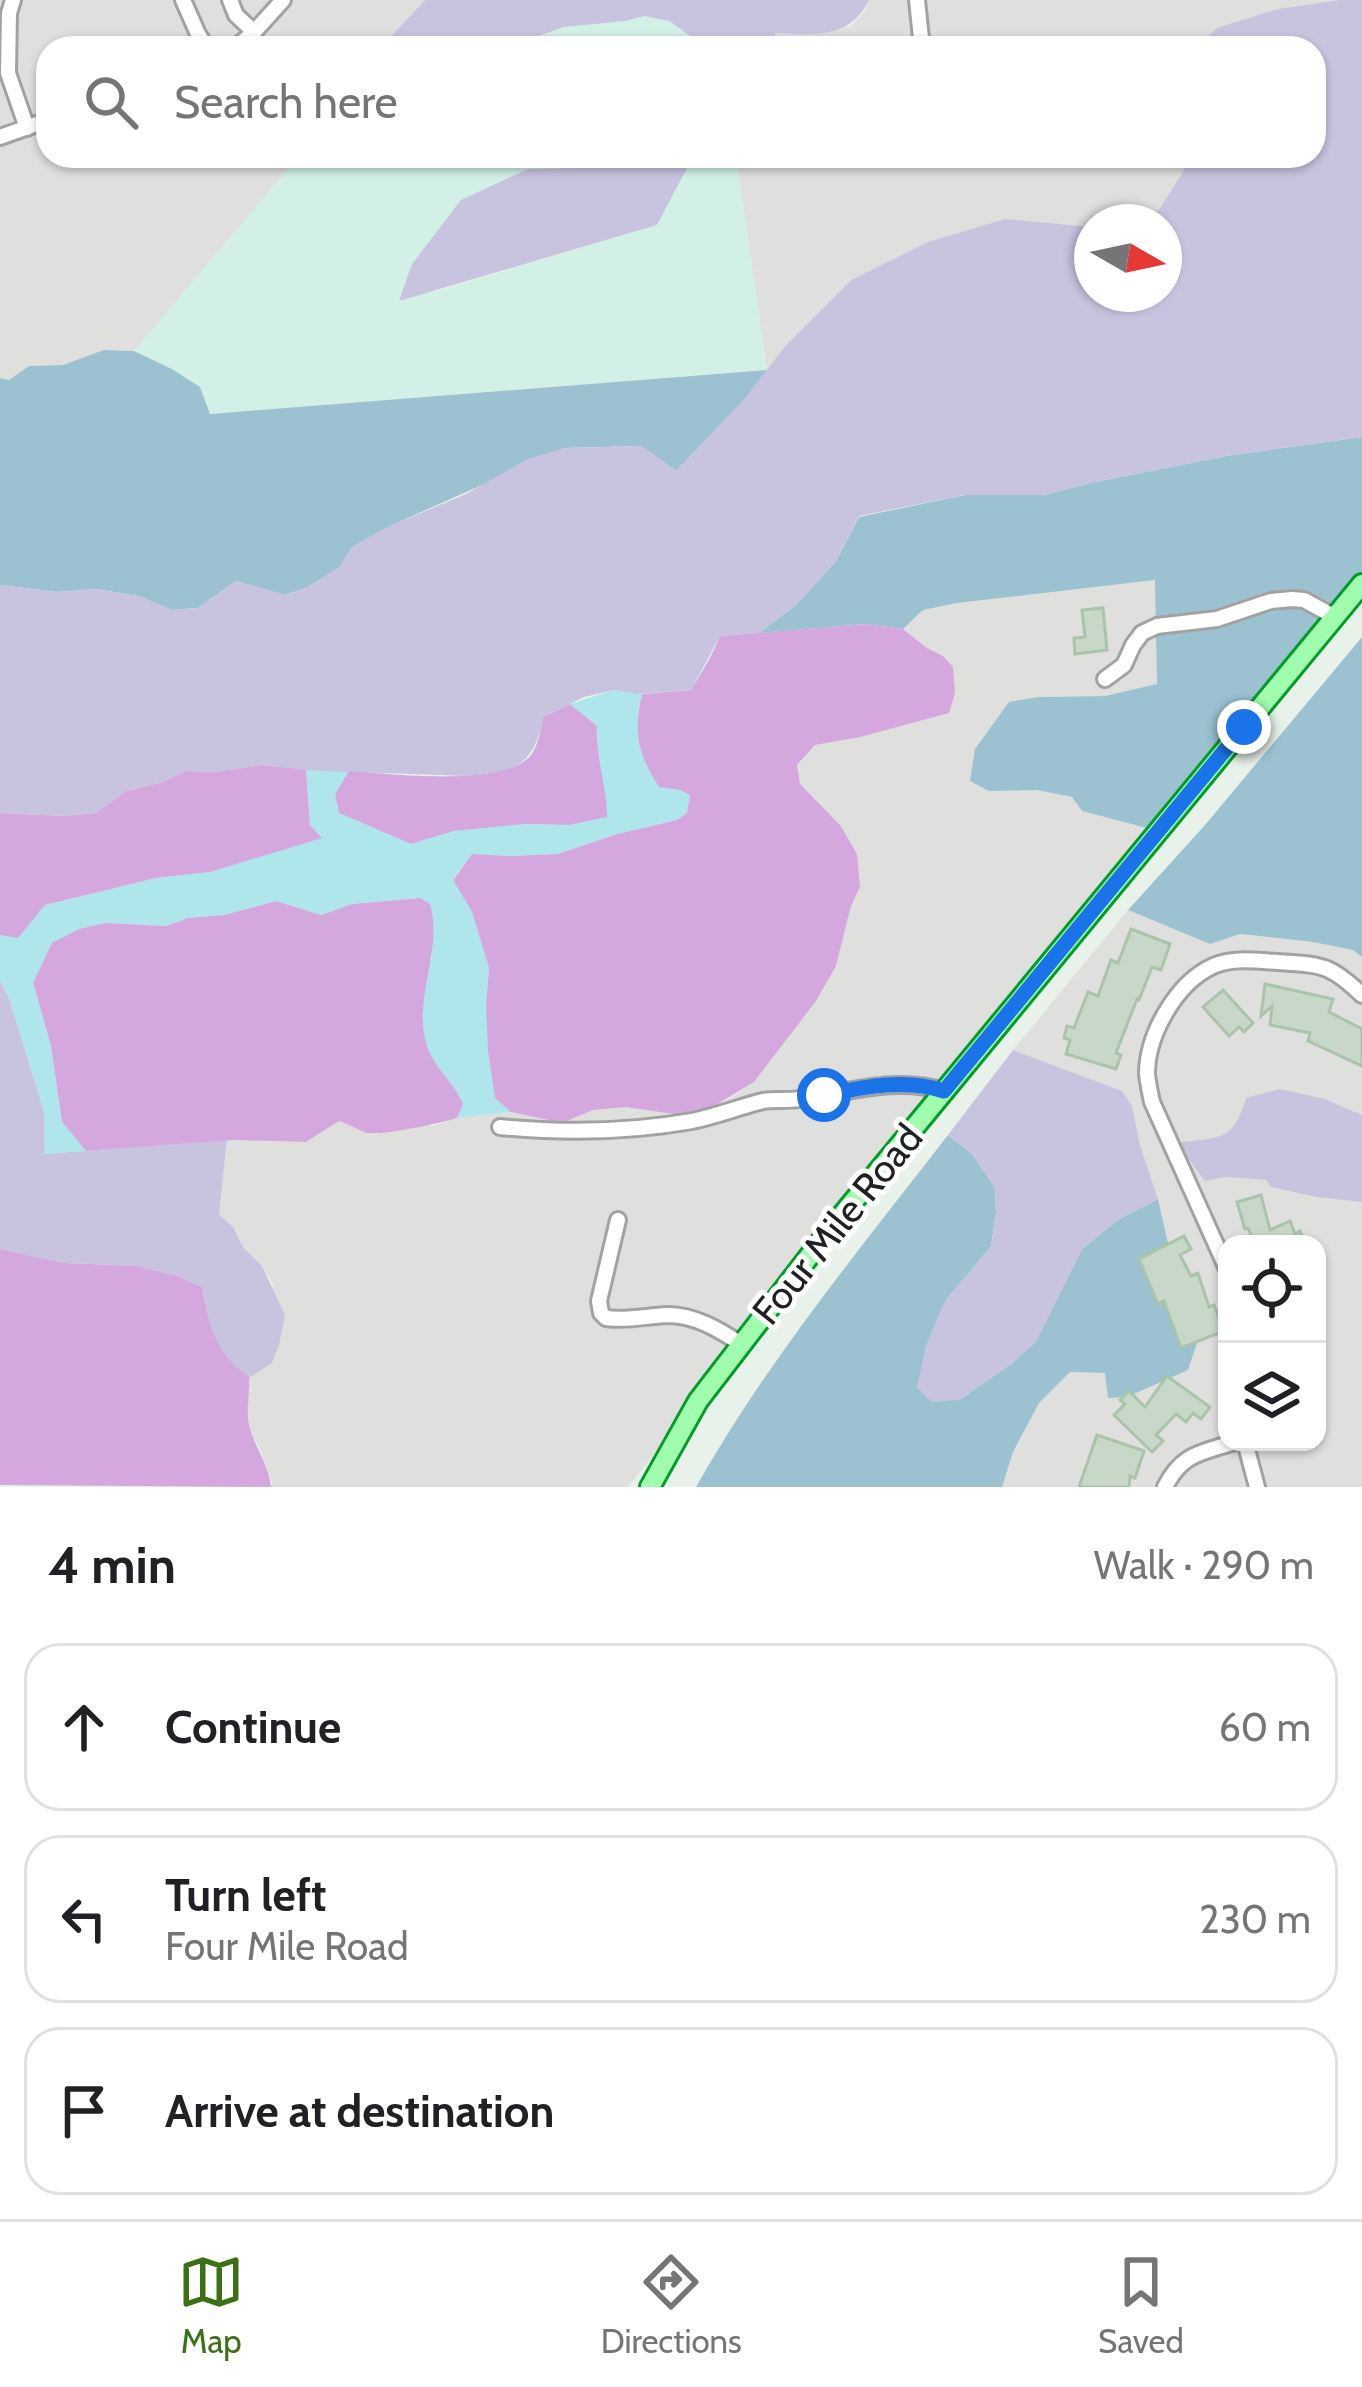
<!DOCTYPE html>
<html lang="en">
<head>
<meta charset="utf-8">
<style>
	body { margin:0; font-family:Cabin,sans-serif; background:#f2f2f2; color:#202124 }
	.controls { position:absolute; right:36px; bottom:36px; display:grid; overflow:hidden; border-radius:24px; box-shadow:0 3px 9px #0004 }
	.controls button { width:108px; height:108px; display:grid; place-items:center; padding:0; border:0; border-bottom:3px solid #e0e0e0; background:#fff; color:#202124; font:60px sans-serif }
	.compass { position:absolute; left:1074px; top:204px; width:108px; height:108px; border-radius:50%; background:#fff; box-shadow:0 3px 9px #0004; rotate:99deg }
	.stop { position:absolute; width:36px; height:36px; margin:-27px; border:9px solid #1a73e8; border-radius:50%; background:#fff }
	.stop.end { background:#1a73e8; border-color:#fff; box-shadow:0 3px 12px #0008 }
	.list { margin:0; padding:0; list-style:none }
	h2 { display:flex; justify-content:space-between; align-items:center; height:156px; margin:0; padding:0 48px; font-size:51px }
	h2 small { font-size:39px; font-weight:400; color:#757577 }
	.list li { display:grid; grid-template-columns:78px 1fr auto; gap:36px; align-items:center; box-sizing:border-box; height:168px; margin:0 24px 24px; padding:0 24px; border:3px solid #e0e0e0; border-radius:36px }
	.list b { display:block; font-size:45px; white-space:nowrap }
	.list p { margin:0; font-size:39px; white-space:nowrap; color:#757577 }
	.list em { font-size:39px; font-style:normal; color:#757577 }
	.icon { flex:none; width:66px; height:66px; fill:none; stroke:currentColor; stroke-width:2; stroke-linecap:round; stroke-linejoin:round }
	.map { position:relative; flex:none; width:1362px; height:1487px; overflow:hidden }
	.search { position:absolute; background:#fff; box-shadow:0 3px 9px #0004; left:36px; right:36px; top:36px; height:132px; display:flex; align-items:center; gap:30px; box-sizing:border-box; padding:0 42px; border-radius:36px; color:#757577; font-size:45px }
	.sheet { height:732px; background:#fff }
	nav { display:flex; justify-content:space-around; align-items:center; box-sizing:border-box; height:168px; border-top:3px solid #e0e0e0; background:#fff; font-size:33px; color:#757577 }
	nav a { display:grid; justify-items:center; gap:6px }
	nav .on { color:#3a7114 }
	.map>svg:first-child { display:block }
	.residential { fill:#dfdfde; fill-rule:evenodd }
	.farmland { fill:#d3f0e6; fill-rule:evenodd }
	.grass { fill:#aee6eb }
	.forest { fill:#9cc2d1 }
	.wetland { fill:#c8c4e0 }
	.water { fill:#d4a8df }
	.building { fill:#c8d8c8; stroke:#aac4aa; stroke-width:3 }
	.lines { fill:none; stroke-linecap:round; stroke-linejoin:round }
	.minor-casing { stroke:#a2a2a2; stroke-width:20 }
	.major-casing { stroke:#009e26; stroke-width:24 }
	.minor { stroke:#fff; stroke-width:14 }
	.major { stroke:#a1fdae; stroke-width:18 }
	.route { stroke:#1a73e8; stroke-width:15 }
	.labels { text-anchor:middle; stroke-width:10; stroke-linejoin:round; paint-order:stroke }
	.street-label { font-size:39px; fill:#212121; stroke:#fff }
</style>
</head>
<body>
<div class="map">
<svg width="1362" height="1487" viewBox="0 0 1362 1487">
	<rect width="100%" height="100%" fill="#e8f1ea"/>
	<g class="residential">
		<polygon points="0,0 425,0 380,48 48,48 48,156 299,156 134,351 104,350 63,365 29,366 9,380 0,378"/>
		<polygon points="869,0 1339,0 1279,9 1217,28 1196,48 776,48 775,33 850,27 864,12"/>
		<polygon points="736,156 1186,156 1187,165 1159,210 1137,222 1092,222 1092,227 1063,225 851,280 785,346 767,370"/>
		<polygon points="1156,580 1157,685 1105,696 1038,697 989,791 1037,790 1072,797 1082,811 1150,829 628,1487 271,1487 272,1482 259,1446 251,1434 246,1413 249,1377 272,1362 273,1284 262,1266 243,1247 233,1227 219,1214 227,1140 306,1142 339,1121 372,1135 420,1124 433,1126 457,1118 511,1112 562,1123 593,1110 626,1106 687,1116 711,1108 737,1094 754,1082 816,1001 836,966 851,906 860,887 840,825 800,784 797,766 815,745 860,737 949,712 943,656 927,648 903,629 923,610 957,603"/>
		<path d="M1128,910L1210,944L1239,934L1313,942L1353,950L1362,957V1115L1325,1099L1240,1121L1224,1137L1182,1142L1205,1181L1226,1177L1266,1180L1271,1187L1316,1197L1362,1202V1487H1002L1013,1452L1039,1403L1070,1372L1105,1373L1127,1397L1188,1370L1167,1271L1168,1242L1158,1199L1140,1145L1132,1106L1122,1091L1013,1050ZM1227,1244H1317V1442H1227Z"/>
	</g>
	<g class="farmland">
		<polygon points="644,16 669,21 696,40 701,48 517,48 520,42 564,27 626,21"/>
		<path d="M299,156H736L767,370L209,414L172,369L134,351ZM687,167L657,225L435,292L439,231L461,201L528,169Z"/>
	</g>
	<polygon class="grass" points="614,690 642,694 638,712 680,790 690,795 687,813 677,820 617,834 558,854 512,856 472,854 453,879 472,912 489,968 486,1005 495,1098 511,1112 457,1118 462,1104 431,1060 423,1035 423,986 432,956 419,898 352,904 321,915 276,901 224,915 188,918 166,926 105,923 79,929 33,984 51,1046 62,1122 86,1151 45,1154 44,1112 9,998 0,981 0,935 18,937 45,905 156,878 210,872 320,838 310,825 306,770 349,771 335,794 339,813 411,844 454,831 526,824 569,825 596,746 597,726 570,704"/>
	<g class="forest">
		<polygon points="104,350 134,351 172,369 200,387 210,414 767,370 745,399 676,471 641,446 565,448 390,526 352,547 340,567 306,588 285,595 236,581 198,608 172,610 138,596 96,589 57,592 0,585 0,378 9,380 29,366 63,365"/>
		<polygon points="1362,437 1362,572 1150,829 1082,811 1072,797 1037,790 989,791 970,781 975,749 1009,702 1038,697 1105,696 1157,684 1155,580 957,603 923,610 903,629 866,624 759,633 796,605 836,561 859,517 965,495 1044,495 1090,483 1226,456"/>
		<polygon points="1362,637 1362,957 1353,950 1313,942 1240,934 1210,944 1128,910 1205,825"/>
		<path d="M948,1135L973,1155L995,1188L996,1213L991,1247L945,1301L959,1400L1011,1364L1036,1341L1082,1249L1119,1219L1158,1199L1168,1243L1167,1271L1173,1302L1197,1343L1188,1370L1127,1397L1108,1398L1105,1373L1070,1372L1039,1403L1013,1452L1002,1487H696C767,1361 860,1249 948,1135Z"/>
	</g>
	<g class="wetland">
		<path d="M425,0H869C850,40 814,34 775,33L776,48H701L696,40L669,21L644,16L626,21L564,27L521,42L517,48H380Z"/>
		<path d="M1339,0H1362V437L1226,456L1090,483L1044,495H965L859,516L836,561L796,605L759,633L720,636L691,690L637,694L614,690L584,697L543,717C534,768 513,772 466,776L297,770L262,765L214,772L185,771L163,782L126,791L96,813L63,816L0,813V585L57,592L95,589L138,596L172,610L198,608L236,581L286,595L306,588L340,567L352,547L390,526L466,494L528,459L565,448L641,446L676,471L745,399L785,346L851,280L928,242L1005,219L1092,227V294H1164V222H1137L1159,210L1187,165L1186,156H1314V48H1196L1217,28L1278,9Z"/>
		<polygon points="688,166 657,225 399,301 412,264 461,200 528,169"/>
		<path d="M0,981L9,998L44,1112L45,1154L227,1140L219,1214L233,1227L243,1247L262,1266L285,1315L279,1345L272,1363L249,1378C213,1351 211,1328 202,1287L178,1276L138,1266L65,1263L0,1249Z"/>
		<polygon points="1013,1050 1122,1091 1132,1106 1140,1145 1158,1199 1119,1219 1082,1249 1036,1342 1011,1364 959,1400 932,1402 917,1388 926,1345 945,1301 991,1247 996,1213 995,1188 973,1155 948,1135"/>
		<path d="M1280,1089L1325,1099L1362,1115V1202L1316,1197L1271,1187L1266,1180L1226,1177L1205,1181L1180,1148L1182,1142C1222,1137 1233,1141 1246,1098Z"/>
	</g>
	<g class="water">
		<path d="M866,624L903,629L927,648L943,656L953,667L955,693L949,713L860,737L815,745L797,765L800,784L840,825L857,854L860,887L851,906L836,966L816,1001L754,1082L711,1108L687,1116L626,1107L593,1110L562,1123L511,1112L495,1098L488,1050L486,1005L489,968L472,912L453,880L472,854L512,856L558,854L617,834L677,820L687,813L690,795L680,790L659,787C638,754 633,732 642,694L691,690L710,658L720,636Z"/>
		<path d="M570,704L597,726C595,757 607,785 607,817L569,825L526,824L454,831L411,844L339,813L335,794L349,771C391,774 493,786 526,760C538,751 540,732 543,717Z"/>
		<polygon points="262,765 306,770 310,825 322,838 210,872 156,878 45,905 18,938 0,935 0,813 63,816 96,813 126,791 163,782 185,771 214,772"/>
		<path d="M420,898L430,904C443,949 415,992 425,1039C431,1067 452,1078 463,1104L457,1118C443,1123 379,1136 367,1133C358,1130 348,1124 339,1121L306,1142L233,1140L86,1151L62,1122L51,1046L33,983L52,943L79,929L105,923L166,926L188,918L224,915L276,901L321,915L352,904Z"/>
		<path d="M0,1249L65,1263L138,1266L178,1276L202,1287C210,1326 214,1352 249,1377C250,1395 245,1412 250,1429C256,1449 269,1465 271,1487L0,1485Z"/>
	</g>
	<g class="building">
		<polygon points="1103,608 1107,650 1075,654 1074,638 1085,637 1082,610"/>
		<polygon points="1131,929 1170,944 1161,970 1152,967 1139,1000 1137,999 1116,1053 1121,1055 1116,1069 1066,1054 1070,1040 1064,1038 1067,1026 1074,1028 1088,992 1098,996 1111,960 1118,963"/>
		<polygon points="1265,984 1333,999 1329,1012 1362,1029 1362,1066 1308,1041 1310,1033 1270,1025 1272,1006 1261,1016"/>
		<polygon points="1223,990 1253,1023 1244,1032 1239,1027 1229,1036 1203,1007"/>
		<polygon points="1261,1195 1270,1230 1290,1221 1295,1234 1300,1231 1306,1244 1255,1244 1248,1228 1245,1229 1237,1202"/>
		<polygon points="1184,1236 1191,1249 1180,1255 1191,1276 1198,1273 1209,1307 1214,1305 1224,1331 1181,1348 1164,1301 1158,1304 1139,1259"/>
		<polygon points="1167,1376 1210,1407 1201,1419 1193,1413 1186,1422 1176,1414 1156,1435 1163,1441 1152,1452 1114,1415 1125,1404 1120,1400 1129,1391 1145,1407"/>
		<polygon points="1097,1435 1144,1451 1135,1478 1130,1476 1129,1487 1079,1487"/>
	</g>
	<g class="lines">
		<g class="minor-casing">
			<g id="minor">
				<polyline points="13,0 9,13 8,73 27,128"/>
				<polyline points="183,0 198,34 207,48"/>
				<polyline points="230,0 236,15 254,32"/>
				<polyline points="917,0 922,48"/>
				<polyline points="235,48 254,32 283,0"/>
				<polyline points="0,137 48,120"/>
				<polyline points="1105,679 1124,665 1133,645 1142,633 1157,626 1217,619 1271,601 1292,599 1304,600 1335,617"/>
				<path d="M500,1127C562,1133 630,1132 692,1121C716,1116 739,1107 763,1101C774,1099 787,1101 799,1099C848,1093 895,1076 944,1091"/>
				<path d="M618,1220L599,1301L601,1313L606,1318C627,1321 646,1316 667,1315C695,1315 718,1329 741,1344"/>
				<path d="M1227,1269L1152,1102C1150,1093 1148,1083 1147,1074C1147,1035 1176,983 1213,966C1233,957 1257,961 1278,962C1322,965 1330,964 1362,995"/>
				<polyline points="1245,1442 1257,1487"/>
				<path d="M1165,1487C1182,1453 1201,1453 1235,1442"/>
			</g>
		</g>
		<g class="major-casing">
			<polyline id="major" points="650,1487 698,1401 824,1237 1362,584"/>
		</g>
		<use href="#minor" class="minor"/>
		<use href="#major" class="major"/>
	</g>
	<g class="lines">
		<path class="route" d="M824,1095C864,1087 904,1078 944,1091L1244,727"/>
	</g>
	<g class="labels">
		<g class="street-label">
			<text transform="translate(837 1224) rotate(-51)" y="14">Four Mile Road</text>
		</g>
	</g>
</svg>
<div class="controls">
<button><svg class="icon" aria-label="locate" viewBox="0 0 24 24"><circle cx="12" cy="12" r="6"/><path d="M12 2v4M12 18v4M2 12h4M18 12h4"/></svg></button>
<button><svg class="icon" aria-label="layers" viewBox="0 0 24 24"><path d="M12 4l9 5-9 5-9-5zM3 14l9 5 9-5"/></svg></button>
</div>
<svg class="compass" viewBox="-18 -18 36 36"><path d="M0-13l5 13h-10z" fill="#e53935"/><path d="M0 13l5-13h-10z" fill="#757577"/></svg>
<div class="stop" style="left:824px;top:1095px"></div>
<div class="stop end" style="left:1244px;top:727px"></div>
<div class="search"><svg class="icon" aria-label="search" viewBox="0 0 24 24"><circle cx="10" cy="10" r="6"/><path d="M15 15l6 6"/></svg>Search here</div>
</div>
<section class="sheet">
<h2>4 min<small>Walk · 290 m</small></h2>
<ul class="list">
<li><svg class="icon" aria-label="ahead" viewBox="0 0 24 24"><path d="M12 20V5M6 11l6-6 6 6"/></svg><div><b>Continue</b></div><em>60 m</em></li>
<li><svg class="icon" aria-label="left" viewBox="0 0 24 24"><path d="M17 20v-9H6M10 6l-5 5 5 5"/></svg><div><b>Turn left</b><p>Four Mile Road</p></div><em>230 m</em></li>
<li><svg class="icon" aria-label="arrive" viewBox="0 0 24 24"><path d="M6 21V4h12l-3 4 3 4H6"/></svg><div><b>Arrive at destination</b></div></li>
</ul>
</section>
<nav>
<a class="on"><svg class="icon" aria-label="map" viewBox="0 0 24 24"><path d="M3 6l6-2 6 2 6-2v14l-6 2-6-2-6 2zM9 4v14M15 6v14"/></svg>Map</a>
<a><svg class="icon" aria-label="directions" viewBox="0 0 24 24"><path d="M12 3l9 9-9 9-9-9zM9 14v-3h6M13 9l2 2-2 2"/></svg>Directions</a>
<a><svg class="icon" aria-label="saved" viewBox="0 0 24 24"><path d="M7 4h10v16l-5-4-5 4z"/></svg>Saved</a>
</nav>
</body>
</html>
